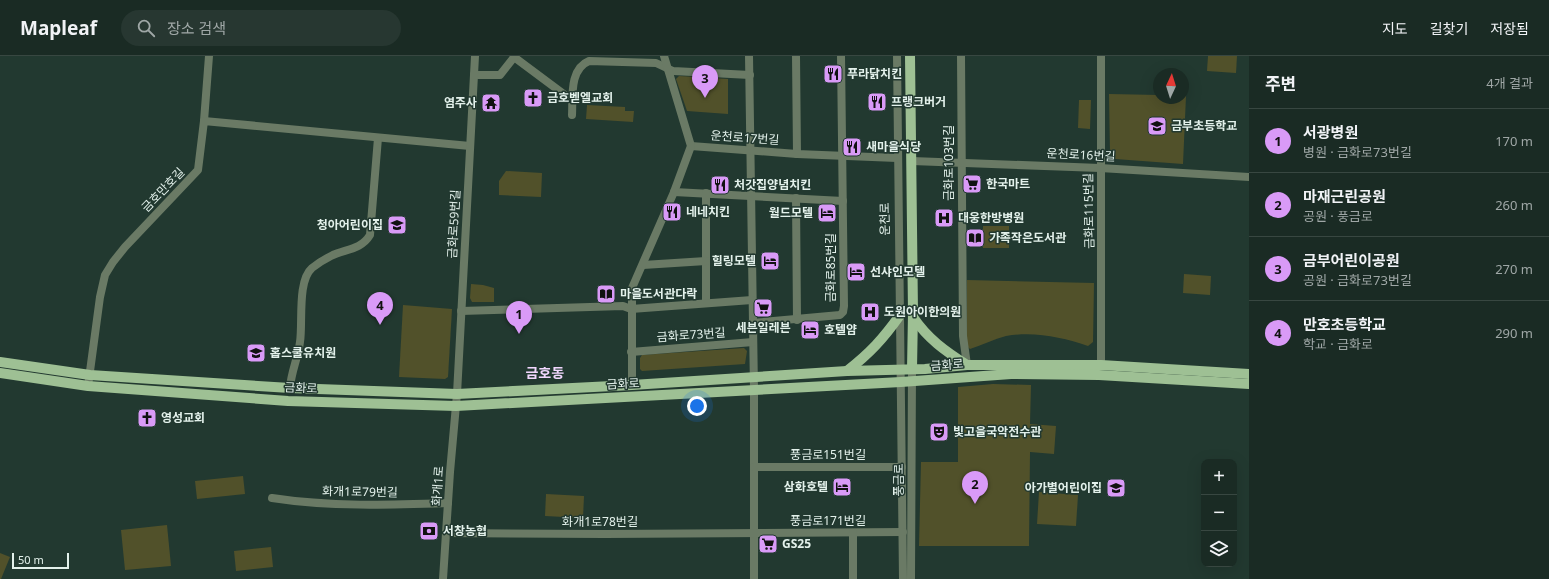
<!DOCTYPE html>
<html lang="ko">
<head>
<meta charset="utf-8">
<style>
	body { margin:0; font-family:"Noto Sans","Noto Sans KR",sans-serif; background:#273731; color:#f1f3f6 }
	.controls { position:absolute; right:12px; bottom:12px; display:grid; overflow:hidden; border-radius:8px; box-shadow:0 4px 16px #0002 }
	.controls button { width:36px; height:36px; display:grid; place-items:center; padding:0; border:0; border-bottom:1px solid #384741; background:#1a2b24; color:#f1f3f6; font:20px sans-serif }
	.compass { position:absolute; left:1153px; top:12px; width:36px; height:36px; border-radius:50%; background:#1a2b24; box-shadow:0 4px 16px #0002; rotate:4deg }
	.scale { position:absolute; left:12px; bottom:10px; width:57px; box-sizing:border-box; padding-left:4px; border:2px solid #e3f1eb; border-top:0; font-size:11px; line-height:14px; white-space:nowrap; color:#e3f1eb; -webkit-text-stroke:3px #223930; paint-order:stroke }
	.you { position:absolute; left:697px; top:350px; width:14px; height:14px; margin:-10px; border:3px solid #fff; border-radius:50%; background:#1a73e8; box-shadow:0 0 0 6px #1a73e833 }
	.badge { display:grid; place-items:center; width:26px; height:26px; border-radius:50%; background:#d99af7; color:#111; font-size:13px; font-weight:700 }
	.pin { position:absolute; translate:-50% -33px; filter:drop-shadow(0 1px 2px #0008) }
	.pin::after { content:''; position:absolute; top:21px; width:14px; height:12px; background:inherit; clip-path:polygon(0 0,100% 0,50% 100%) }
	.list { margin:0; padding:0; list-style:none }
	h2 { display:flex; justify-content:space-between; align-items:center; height:52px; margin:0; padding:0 16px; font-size:17px }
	h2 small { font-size:13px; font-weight:400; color:#9fa7a6 }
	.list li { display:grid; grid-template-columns:26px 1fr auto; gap:12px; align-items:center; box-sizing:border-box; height:64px; padding:0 16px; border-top:1px solid #384741 }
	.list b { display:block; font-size:15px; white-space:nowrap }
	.list p { margin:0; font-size:13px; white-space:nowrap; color:#9fa7a6 }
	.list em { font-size:13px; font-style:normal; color:#9fa7a6 }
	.icon { flex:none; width:22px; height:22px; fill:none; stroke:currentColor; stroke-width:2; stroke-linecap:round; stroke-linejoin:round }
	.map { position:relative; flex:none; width:1249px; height:523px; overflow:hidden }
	header { display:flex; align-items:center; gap:24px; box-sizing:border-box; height:56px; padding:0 20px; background:#1a2b24; border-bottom:1px solid #384741 }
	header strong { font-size:19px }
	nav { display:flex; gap:22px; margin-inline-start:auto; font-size:14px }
	.search { width:280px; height:36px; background:#273731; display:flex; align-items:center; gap:10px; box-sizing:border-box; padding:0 14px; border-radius:22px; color:#9fa7a6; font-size:15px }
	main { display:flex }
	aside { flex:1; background:#1a2b24 }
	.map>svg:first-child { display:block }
	.green { fill:#51512a }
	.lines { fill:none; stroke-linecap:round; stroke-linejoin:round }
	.minor { stroke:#6a7a65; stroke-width:8 }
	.major { stroke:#9ec094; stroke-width:10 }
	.labels { text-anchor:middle; stroke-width:3; stroke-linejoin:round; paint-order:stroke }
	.poi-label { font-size:12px; font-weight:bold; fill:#e3f1eb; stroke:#223930; text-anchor:start }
	.street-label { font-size:12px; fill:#e3f1eb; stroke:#223930 }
	.quarter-label { font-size:14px; font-weight:bold; fill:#f1d7fe; stroke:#223930 }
</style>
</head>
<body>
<header>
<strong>Mapleaf</strong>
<div class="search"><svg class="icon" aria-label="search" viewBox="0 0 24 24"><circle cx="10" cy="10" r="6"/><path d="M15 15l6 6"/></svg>장소 검색</div>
<nav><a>지도</a><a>길찾기</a><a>저장됨</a></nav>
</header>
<main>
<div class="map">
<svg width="1249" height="523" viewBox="0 0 1249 523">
	<rect width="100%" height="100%" fill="#223930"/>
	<g class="green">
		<polygon points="1208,0 1237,0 1236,17 1207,15"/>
		<polygon points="679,20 728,23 728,58 687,55 676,23"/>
		<polygon points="1109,38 1159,39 1159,42 1183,42 1183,40 1186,40 1183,108 1115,103 1110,97"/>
		<polygon points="1079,44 1091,44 1090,73 1078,72"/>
		<polygon points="587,49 625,51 625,55 634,55 633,66 586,63"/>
		<polygon points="506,115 542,117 541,141 499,139 499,125"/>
		<rect x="983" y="170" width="26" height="22"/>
		<polygon points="1184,218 1211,220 1210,239 1183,237"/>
		<path d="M967,224L1094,227L1093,286L1088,290C1062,281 1034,275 1006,280C994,283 982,289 970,293L967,290Z"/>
		<polygon points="471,228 483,229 494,232 494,246 472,246 470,242"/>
		<polygon points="403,249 452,253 448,321 445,323 399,321"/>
		<polygon points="744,292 747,295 745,308 642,315 640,313 640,302 642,299"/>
		<polygon points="993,328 1031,329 1030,368 1056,370 1054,398 1030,396 1029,490 919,490 921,406 958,406 958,331"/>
		<polygon points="243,420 245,438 197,443 195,425"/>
		<polygon points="1039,436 1078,439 1076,470 1037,468"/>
		<polygon points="546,438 584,440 583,462 545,460"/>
		<polygon points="167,469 171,510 125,514 121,474"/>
		<polygon points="271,491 273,511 236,515 234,495"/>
		<polygon points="0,497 10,501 1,523 0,523"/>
	</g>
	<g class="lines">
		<g class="minor">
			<polyline points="749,0 754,334 754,523"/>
			<polyline points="796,0 797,98"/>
			<polyline points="897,0 903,523"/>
			<polyline points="961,0 963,280 967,309"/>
			<polyline points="1101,0 1101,309"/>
			<polyline points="514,1 573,45"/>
			<polyline points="474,19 500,19 515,0"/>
			<path d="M572,59C573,42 569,13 589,5L656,7L673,15L750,19"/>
			<polyline points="204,65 209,0"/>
			<polyline points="691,90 797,98 897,102"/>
			<polyline points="912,105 1100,112 1249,121"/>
			<polyline points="674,136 843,145"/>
			<polyline points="706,137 706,247"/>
			<polyline points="796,142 797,264"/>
			<polyline points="643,209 706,205"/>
			<polyline points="461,255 623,250 631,253 752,244"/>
			<polyline points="752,267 840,259 843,256 844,250 841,0"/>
			<polyline points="631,296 753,286"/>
			<polyline points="632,329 632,232 674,136 691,90 664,0"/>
			<polyline points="88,330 100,241 105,219 113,206 125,191 198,114 204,65 470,90"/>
			<path d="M290,332C291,316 298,302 300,286C303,267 297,225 312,212C317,208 325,203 331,200C345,193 361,194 370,179L378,82"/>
			<polyline points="754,411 902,411"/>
			<path d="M272,442C330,451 389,449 448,447"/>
			<polyline points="446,477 605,478 903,476"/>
			<polyline points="853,477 853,523"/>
			<polyline points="443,523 450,416 457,338 475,0"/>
			<polyline points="911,523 912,313"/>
		</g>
		<g class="major">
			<polyline points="910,0 913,257 912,313"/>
			<path d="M913,261C928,283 945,295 967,309"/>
			<polyline points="0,306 90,319 290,332 457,338 632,329 847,315 925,313 967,309 1101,309 1249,318"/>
			<path d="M847,315C870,297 883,283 900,259"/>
			<polyline points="0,317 88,330 288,345 456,350 901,326 1011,318 1099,319 1249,328"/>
		</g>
	</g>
	<defs>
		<g id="restaurant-square" transform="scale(1)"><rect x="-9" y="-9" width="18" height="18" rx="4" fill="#d99af7" stroke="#223930"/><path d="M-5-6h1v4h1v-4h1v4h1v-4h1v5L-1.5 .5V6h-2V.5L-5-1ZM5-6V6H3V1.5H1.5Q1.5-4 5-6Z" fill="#111"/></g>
		<g id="church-square" transform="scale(1)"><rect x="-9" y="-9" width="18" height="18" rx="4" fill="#d99af7" stroke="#223930"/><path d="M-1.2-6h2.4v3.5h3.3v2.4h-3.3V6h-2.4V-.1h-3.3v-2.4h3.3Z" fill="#111"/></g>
		<g id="temple-square" transform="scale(1)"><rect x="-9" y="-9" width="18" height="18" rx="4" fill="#d99af7" stroke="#223930"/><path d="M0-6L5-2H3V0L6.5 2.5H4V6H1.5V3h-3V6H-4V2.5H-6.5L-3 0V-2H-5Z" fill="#111"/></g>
		<g id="school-square" transform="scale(1)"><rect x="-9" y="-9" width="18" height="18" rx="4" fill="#d99af7" stroke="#223930"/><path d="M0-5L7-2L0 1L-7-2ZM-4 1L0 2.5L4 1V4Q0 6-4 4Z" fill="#111"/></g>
		<g id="supermarket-square" transform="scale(1)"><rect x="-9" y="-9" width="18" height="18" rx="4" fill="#d99af7" stroke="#223930"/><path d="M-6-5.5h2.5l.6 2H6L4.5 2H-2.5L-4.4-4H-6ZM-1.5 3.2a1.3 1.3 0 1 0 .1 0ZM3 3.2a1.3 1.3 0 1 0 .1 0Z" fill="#111"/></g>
		<g id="hotel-square" transform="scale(1)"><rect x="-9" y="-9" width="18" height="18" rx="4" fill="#d99af7" stroke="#223930"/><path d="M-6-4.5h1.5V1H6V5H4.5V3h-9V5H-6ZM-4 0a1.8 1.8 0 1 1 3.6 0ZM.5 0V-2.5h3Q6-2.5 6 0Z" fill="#111"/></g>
		<g id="hospital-square" transform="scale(1)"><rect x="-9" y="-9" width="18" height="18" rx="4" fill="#d99af7" stroke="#223930"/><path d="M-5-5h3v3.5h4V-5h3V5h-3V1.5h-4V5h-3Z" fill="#111"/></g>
		<g id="library-square" transform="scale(1)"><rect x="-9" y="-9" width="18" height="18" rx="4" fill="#d99af7" stroke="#223930"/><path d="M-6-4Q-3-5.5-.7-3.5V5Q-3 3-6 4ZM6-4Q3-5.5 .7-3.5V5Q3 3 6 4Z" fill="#111"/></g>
		<g id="theatre-square" transform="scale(1)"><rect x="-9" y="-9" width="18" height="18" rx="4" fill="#d99af7" stroke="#223930"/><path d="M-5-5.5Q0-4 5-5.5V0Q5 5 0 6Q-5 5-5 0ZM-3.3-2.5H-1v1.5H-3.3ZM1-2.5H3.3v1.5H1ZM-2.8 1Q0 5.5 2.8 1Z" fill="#111"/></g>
		<g id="bank-square" transform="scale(1)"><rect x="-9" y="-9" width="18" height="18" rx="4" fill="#d99af7" stroke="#223930"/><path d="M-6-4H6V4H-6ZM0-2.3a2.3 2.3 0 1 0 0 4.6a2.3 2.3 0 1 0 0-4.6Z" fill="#111"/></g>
	</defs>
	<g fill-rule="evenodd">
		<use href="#restaurant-square" x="833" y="18"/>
		<use href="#church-square" x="533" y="42"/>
		<use href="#restaurant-square" x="877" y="46"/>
		<use href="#temple-square" x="491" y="47"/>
		<use href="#school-square" x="1157" y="70"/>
		<use href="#restaurant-square" x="852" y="91"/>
		<use href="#supermarket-square" x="972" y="128"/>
		<use href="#restaurant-square" x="720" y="129"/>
		<use href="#restaurant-square" x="672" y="156"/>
		<use href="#hotel-square" x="827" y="157"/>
		<use href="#hospital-square" x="944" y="162"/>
		<use href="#school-square" x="397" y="169"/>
		<use href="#library-square" x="975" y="182"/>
		<use href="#hotel-square" x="770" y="205"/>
		<use href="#hotel-square" x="856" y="216"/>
		<use href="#library-square" x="606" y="238"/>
		<use href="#supermarket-square" x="763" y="252"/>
		<use href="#hospital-square" x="870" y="256"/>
		<use href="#hotel-square" x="810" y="274"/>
		<use href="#school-square" x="256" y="297"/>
		<use href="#church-square" x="147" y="362"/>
		<use href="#theatre-square" x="939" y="376"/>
		<use href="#hotel-square" x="842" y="431"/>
		<use href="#school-square" x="1116" y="432"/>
		<use href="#bank-square" x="429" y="475"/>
		<use href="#supermarket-square" x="768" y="488"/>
	</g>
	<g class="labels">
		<g class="poi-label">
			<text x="847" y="22">푸라닭치킨</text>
			<text x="547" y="46">금호벧엘교회</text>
			<text x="891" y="50">프랭크버거</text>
			<text x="477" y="51" text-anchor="end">염주사</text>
			<text x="1171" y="74">금부초등학교</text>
			<text x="866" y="95">새마을식당</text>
			<text x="986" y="132">한국마트</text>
			<text x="734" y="133">처갓집양념치킨</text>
			<text x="686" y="160">네네치킨</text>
			<text x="813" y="161" text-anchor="end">월드모텔</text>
			<text x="958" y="166">대웅한방병원</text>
			<text x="383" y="173" text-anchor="end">청아어린이집</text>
			<text x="989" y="186">가족작은도서관</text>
			<text x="756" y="209" text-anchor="end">힐링모텔</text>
			<text x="870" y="220">선샤인모텔</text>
			<text x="620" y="242">마을도서관다락</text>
			<text x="884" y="260">도원아이한의원</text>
			<text x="763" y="276" text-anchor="middle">세븐일레븐</text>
			<text x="824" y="278">호텔얌</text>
			<text x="270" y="301">홉스쿨유치원</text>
			<text x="161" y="366">영성교회</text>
			<text x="953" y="380">빛고을국악전수관</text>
			<text x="828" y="435" text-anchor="end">삼화호텔</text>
			<text x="1102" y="436" text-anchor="end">아가별어린이집</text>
			<text x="443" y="479">서창농협</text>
			<text x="782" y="492">GS25</text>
		</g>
		<g class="street-label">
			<text transform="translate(745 82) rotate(4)" y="4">운천로17번길</text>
			<text transform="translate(1081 99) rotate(3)" y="4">운천로16번길</text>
			<text transform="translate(949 107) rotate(-90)" y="4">금화로103번길</text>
			<text transform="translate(163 134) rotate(-46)" y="4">금호만호길</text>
			<text transform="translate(1089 155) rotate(-91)" y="4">금화로115번길</text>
			<text transform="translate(885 163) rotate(-91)" y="4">운천로</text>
			<text transform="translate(454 168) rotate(-87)" y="4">금화로59번길</text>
			<text transform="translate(831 212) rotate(-90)" y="4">금화로85번길</text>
			<text transform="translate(691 279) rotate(-4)" y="4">금화로73번길</text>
			<text transform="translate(947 309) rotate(-4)" y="4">금화로</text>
			<text transform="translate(623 328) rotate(-3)" y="4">금화로</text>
			<text transform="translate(301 332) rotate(2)" y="4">금화로</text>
			<text x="828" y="403">풍금로151번길</text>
			<text transform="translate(899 424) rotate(-90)" y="4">풍금로</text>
			<text transform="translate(438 430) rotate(-86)" y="4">화개1로</text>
			<text transform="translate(360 436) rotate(1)" y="4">화개1로79번길</text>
			<text x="828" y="469">풍금로171번길</text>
			<text x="600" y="470">화개1로78번길</text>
		</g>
		<g class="quarter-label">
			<text x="545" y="322">금호동</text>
		</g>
	</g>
</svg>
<div class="controls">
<button>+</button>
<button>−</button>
<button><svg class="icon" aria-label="layers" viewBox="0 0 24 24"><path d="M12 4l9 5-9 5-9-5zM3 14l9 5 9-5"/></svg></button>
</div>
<svg class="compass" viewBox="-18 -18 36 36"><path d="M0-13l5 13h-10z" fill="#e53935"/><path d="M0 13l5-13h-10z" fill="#9fa7a6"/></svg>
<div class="scale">50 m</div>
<div class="you"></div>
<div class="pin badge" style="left:519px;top:278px">1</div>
<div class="pin badge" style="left:975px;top:448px">2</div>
<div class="pin badge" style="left:705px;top:42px">3</div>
<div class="pin badge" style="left:380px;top:269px">4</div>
</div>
<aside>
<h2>주변<small>4개 결과</small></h2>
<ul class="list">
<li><span class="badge">1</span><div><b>서광병원</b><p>병원 · 금화로73번길</p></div><em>170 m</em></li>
<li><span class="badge">2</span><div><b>마재근린공원</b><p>공원 · 풍금로</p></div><em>260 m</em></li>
<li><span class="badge">3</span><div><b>금부어린이공원</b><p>공원 · 금화로73번길</p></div><em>270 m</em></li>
<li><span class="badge">4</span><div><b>만호초등학교</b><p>학교 · 금화로</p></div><em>290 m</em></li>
</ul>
</aside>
</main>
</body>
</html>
